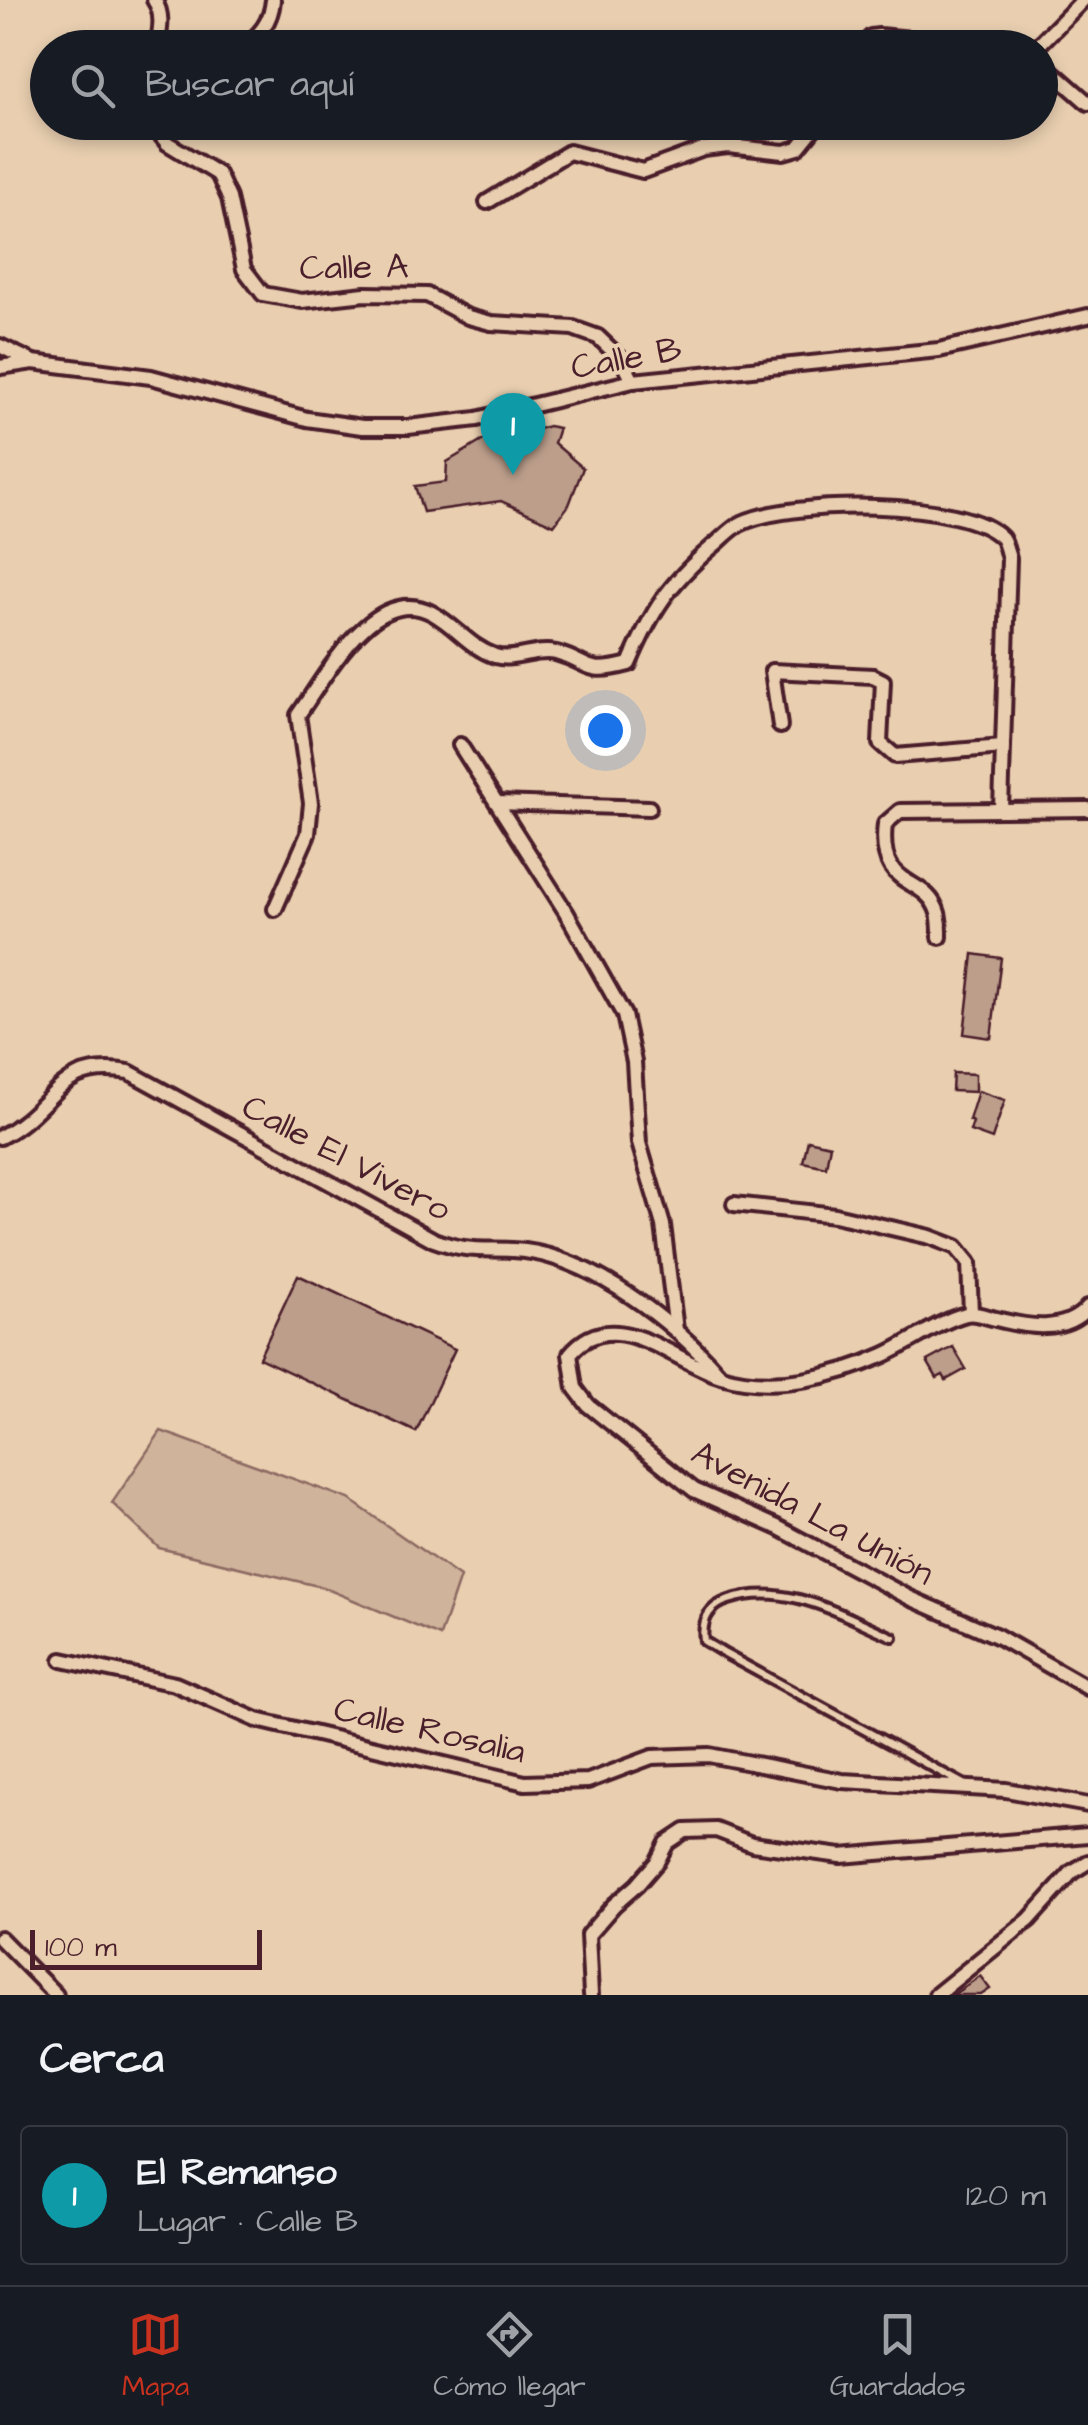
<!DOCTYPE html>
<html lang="es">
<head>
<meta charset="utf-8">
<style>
	body { margin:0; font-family:"Architects Daughter",sans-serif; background:#242831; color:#f1f3f6 }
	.scale { position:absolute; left:30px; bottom:25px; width:232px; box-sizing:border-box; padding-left:10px; border:5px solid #4a1f2b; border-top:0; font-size:28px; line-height:35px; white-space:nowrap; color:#4a1f2b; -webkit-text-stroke:8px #e9cfb0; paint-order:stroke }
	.you { position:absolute; left:605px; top:730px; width:35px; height:35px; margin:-25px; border:8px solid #fff; border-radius:50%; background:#1a73e8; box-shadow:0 0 0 15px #1a73e833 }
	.badge { display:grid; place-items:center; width:65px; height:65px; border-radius:50%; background:#c8321e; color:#fff; font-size:32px; font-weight:700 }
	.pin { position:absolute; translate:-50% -82px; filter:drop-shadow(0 2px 5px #0008) }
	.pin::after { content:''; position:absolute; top:52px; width:35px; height:30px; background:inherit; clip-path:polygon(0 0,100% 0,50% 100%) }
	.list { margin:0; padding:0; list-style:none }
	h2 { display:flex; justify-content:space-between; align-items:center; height:130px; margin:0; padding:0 40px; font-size:42px }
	h2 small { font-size:32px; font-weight:400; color:#9ea1a6 }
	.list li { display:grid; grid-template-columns:65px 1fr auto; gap:30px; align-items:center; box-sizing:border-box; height:140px; margin:0 20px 20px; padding:0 20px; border:2px solid #363941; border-radius:10px }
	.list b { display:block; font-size:38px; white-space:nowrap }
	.list p { margin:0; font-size:32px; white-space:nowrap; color:#9ea1a6 }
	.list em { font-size:32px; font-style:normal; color:#9ea1a6 }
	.icon { flex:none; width:55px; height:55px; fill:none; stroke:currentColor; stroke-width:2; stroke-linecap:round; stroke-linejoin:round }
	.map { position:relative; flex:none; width:1088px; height:1995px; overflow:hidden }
	.search { position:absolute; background:#171b24; box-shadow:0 5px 15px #0003; left:30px; right:30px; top:30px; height:110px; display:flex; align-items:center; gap:25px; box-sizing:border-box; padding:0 35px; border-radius:55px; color:#9ea1a6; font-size:38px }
	.sheet { height:290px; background:#171b24 }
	nav { display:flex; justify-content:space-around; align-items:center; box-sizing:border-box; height:140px; border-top:2px solid #363941; background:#171b24; font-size:28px; color:#9ea1a6 }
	nav a { display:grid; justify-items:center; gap:5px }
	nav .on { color:#c8321e }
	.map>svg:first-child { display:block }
	.green { fill:#cfb39a; stroke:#8c6962; stroke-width:2.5 }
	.building { fill:#bc9e8b; stroke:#4a1f2b; stroke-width:2.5 }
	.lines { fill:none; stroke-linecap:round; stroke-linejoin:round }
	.lane-casing { stroke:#4a1f2b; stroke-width:14 }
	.street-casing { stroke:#4a1f2b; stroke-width:20 }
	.lane { stroke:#e9cfb0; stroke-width:6 }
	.street { stroke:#e9cfb0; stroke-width:12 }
	.labels { text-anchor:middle; stroke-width:8; stroke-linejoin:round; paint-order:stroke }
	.street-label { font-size:35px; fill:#4a1f2b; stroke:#e9cfb0 }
</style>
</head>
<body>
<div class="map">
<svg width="1088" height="1995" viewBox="0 0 1088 1995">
	<rect width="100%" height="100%" fill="#e9cfb0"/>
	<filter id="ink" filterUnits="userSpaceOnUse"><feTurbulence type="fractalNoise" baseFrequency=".01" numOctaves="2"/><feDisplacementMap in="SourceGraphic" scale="20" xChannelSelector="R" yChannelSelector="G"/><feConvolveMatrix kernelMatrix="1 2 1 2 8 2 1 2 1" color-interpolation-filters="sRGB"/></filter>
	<g filter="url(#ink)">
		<polygon class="green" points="161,1431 349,1499 460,1577 440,1636 322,1587 159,1548 112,1503"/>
		<g class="building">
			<polygon points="512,423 526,433 548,426 559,428 554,443 583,468 569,505 554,525 501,501 423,512 415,486 446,482 447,462"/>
			<polygon points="973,954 1001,958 991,1038 964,1034"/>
			<polygon points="953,1073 975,1074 975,1092 952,1091"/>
			<polygon points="978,1091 1005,1100 992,1139 970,1131 973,1122 969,1120"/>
			<polygon points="808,1140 830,1145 826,1167 803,1162"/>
			<polygon points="298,1275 455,1349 416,1432 259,1358"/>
			<polygon points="953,1347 966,1369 946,1380 943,1375 937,1378 927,1361"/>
			<polygon points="980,1976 990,1989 981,1995 953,1995"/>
		</g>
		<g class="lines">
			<g class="lane-casing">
				<path id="lane" d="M893,1637C841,1615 787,1581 729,1600C709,1606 701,1620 704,1641L725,1654L965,1785"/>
			</g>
			<g class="street-casing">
				<g id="street">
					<path d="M154,0C164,14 160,31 157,48"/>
					<path d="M242,48C260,35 271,22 273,0"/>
					<polyline points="860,48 871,37 879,36 1013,48"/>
					<polyline points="1036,48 1083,0"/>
					<polyline points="1040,61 1088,103"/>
					<polyline points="150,122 167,143 218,174 229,198 244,269 263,294 302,301 365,294 427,295 468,317 491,323 573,328 598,337 622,360 633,381"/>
					<polyline points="487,202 569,152 643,171 703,149 728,146 784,152 798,148 819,122"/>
					<polyline points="0,346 33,362"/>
					<polyline points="0,367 33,362 151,377 307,419 362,427 408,427 477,419 633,381 939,350 1088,316"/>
					<polyline points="780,726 772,671 873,676 883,681 880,743 895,756 1003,747"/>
					<polyline points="460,745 566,912 624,1015 634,1062 639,1143 663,1225 676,1330"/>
					<polyline points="497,803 649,808"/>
					<path d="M275,909L308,834L311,803L298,715C325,678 374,582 432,613C456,626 469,647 495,656C514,662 536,648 556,653C592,663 584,676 629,664C652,610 668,585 712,547C721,540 731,528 742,523C789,500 965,498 1002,538C1006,544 1007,552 1009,559L1001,809"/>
					<path d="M940,937C940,930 940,920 938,913C926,873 877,893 885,824L900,811L1088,809"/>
					<path d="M0,1137C57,1108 56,1059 129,1072L434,1240C471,1254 489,1247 525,1251C594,1260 674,1322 718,1373"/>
					<polyline points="734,1204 835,1215 930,1237 956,1247 969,1263 971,1313"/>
					<path d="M1088,1307C1065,1334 1027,1327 996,1319C986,1317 976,1312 966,1314C937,1322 911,1343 884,1355C835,1377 774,1392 721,1376C673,1362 614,1301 570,1354L575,1388L588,1405L694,1490L777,1527L910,1598L997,1636L1088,1688"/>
					<polyline points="62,1660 175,1684 257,1720 525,1783 588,1781 652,1757 709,1755 842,1781 1006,1790 1088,1805"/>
					<polyline points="0,1938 56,1995"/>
					<polyline points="591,1995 588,1935 614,1905 637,1885 657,1862 667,1843 685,1831 716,1830 752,1844 841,1856 1088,1835"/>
					<polyline points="936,1995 1029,1920 1072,1872 1088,1862"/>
				</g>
			</g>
			<use href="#lane" class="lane"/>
			<use href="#street" class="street"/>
		</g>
	</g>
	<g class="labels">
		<g class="street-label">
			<text transform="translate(354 266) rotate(-1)" y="12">Calle A</text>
			<text transform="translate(626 357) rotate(-10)" y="12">Calle B</text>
			<text transform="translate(347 1157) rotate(28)" y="12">Calle El Vivero</text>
			<text transform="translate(813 1512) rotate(28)" y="12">Avenida La Unión</text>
			<text transform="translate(430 1729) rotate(13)" y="12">Calle Rosalia</text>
		</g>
	</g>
</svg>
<div class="scale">100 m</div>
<div class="you"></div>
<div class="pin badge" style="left:513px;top:475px;background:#0f9aa8">1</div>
<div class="search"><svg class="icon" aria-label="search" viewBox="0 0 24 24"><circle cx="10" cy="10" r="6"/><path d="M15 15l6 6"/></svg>Buscar aquí</div>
</div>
<section class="sheet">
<h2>Cerca<small></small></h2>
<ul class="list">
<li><span class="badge" style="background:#0f9aa8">1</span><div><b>El Remanso</b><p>Lugar · Calle B</p></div><em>120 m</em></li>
</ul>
</section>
<nav>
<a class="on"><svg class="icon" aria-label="map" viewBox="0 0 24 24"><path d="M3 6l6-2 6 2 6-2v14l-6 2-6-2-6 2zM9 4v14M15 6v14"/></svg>Mapa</a>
<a><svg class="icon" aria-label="directions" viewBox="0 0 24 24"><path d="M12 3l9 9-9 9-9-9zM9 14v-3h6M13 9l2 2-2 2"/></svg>Cómo llegar</a>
<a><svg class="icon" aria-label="saved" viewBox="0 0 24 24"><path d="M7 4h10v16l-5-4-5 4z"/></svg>Guardados</a>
</nav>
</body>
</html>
